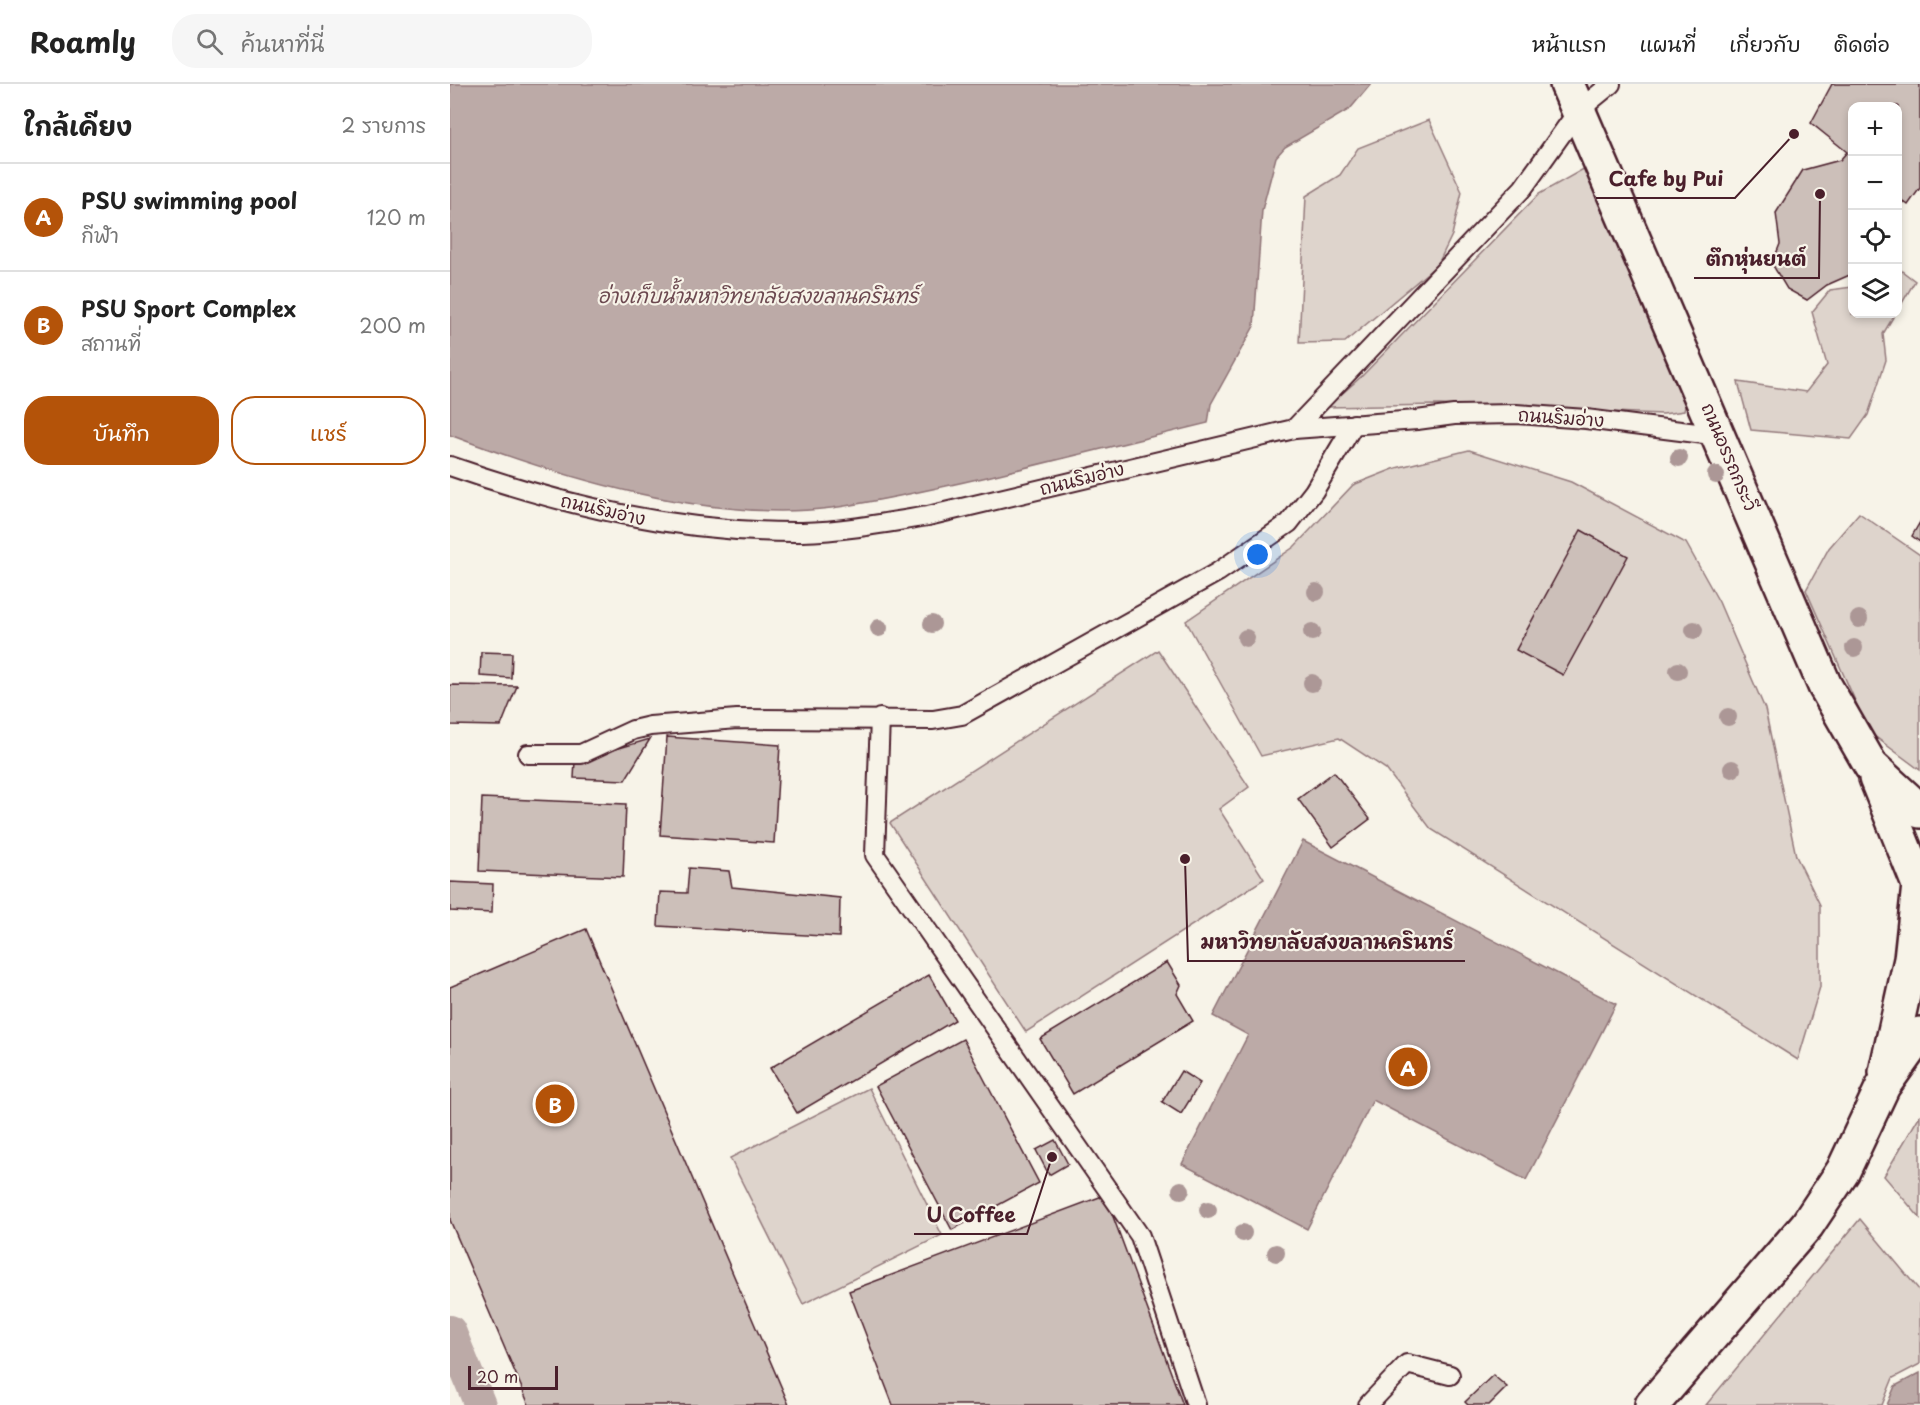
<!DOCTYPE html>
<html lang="th">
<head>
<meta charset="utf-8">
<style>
	body { margin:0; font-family:"Playpen Sans","Playpen Sans Thai",sans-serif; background:#f6f6f6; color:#222 }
	.controls { position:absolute; right:18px; top:18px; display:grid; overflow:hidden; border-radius:12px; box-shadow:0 3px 9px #0003 }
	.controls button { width:54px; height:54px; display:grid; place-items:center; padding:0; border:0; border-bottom:2px solid #e0e0e0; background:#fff; color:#222; font:30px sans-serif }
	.scale { position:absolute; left:18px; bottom:15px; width:90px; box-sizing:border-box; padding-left:6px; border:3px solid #4a1f2b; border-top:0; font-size:16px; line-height:21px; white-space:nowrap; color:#4a1f2b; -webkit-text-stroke:4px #f7f3e8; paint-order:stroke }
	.you { position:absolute; left:808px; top:471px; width:21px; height:21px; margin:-15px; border:4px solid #fff; border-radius:50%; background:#1a73e8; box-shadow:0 0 0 9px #1a73e833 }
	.badge { display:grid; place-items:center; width:39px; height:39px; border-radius:50%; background:#b45309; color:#fff; font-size:20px; font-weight:700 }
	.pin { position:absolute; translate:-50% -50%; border:3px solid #fff; box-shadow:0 2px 6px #0006 }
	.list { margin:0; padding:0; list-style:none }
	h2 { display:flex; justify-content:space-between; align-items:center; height:78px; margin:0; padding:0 24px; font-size:26px }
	h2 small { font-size:20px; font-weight:400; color:#767676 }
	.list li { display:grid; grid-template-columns:39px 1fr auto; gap:18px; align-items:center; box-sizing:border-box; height:108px; padding:0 24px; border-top:2px solid #e0e0e0 }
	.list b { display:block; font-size:22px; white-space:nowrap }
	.list p { margin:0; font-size:20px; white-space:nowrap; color:#767676 }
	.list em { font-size:20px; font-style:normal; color:#767676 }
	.actions { display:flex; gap:12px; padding:18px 24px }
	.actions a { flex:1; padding:14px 0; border:2px solid #b45309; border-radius:24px; text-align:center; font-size:21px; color:#b45309 }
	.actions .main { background:#b45309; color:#fff }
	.icon { flex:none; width:33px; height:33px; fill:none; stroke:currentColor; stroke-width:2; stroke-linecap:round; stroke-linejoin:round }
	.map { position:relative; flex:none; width:1470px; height:1321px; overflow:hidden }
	header { display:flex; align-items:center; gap:36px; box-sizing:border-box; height:84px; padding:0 30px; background:#fff; border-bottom:2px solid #e0e0e0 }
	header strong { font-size:28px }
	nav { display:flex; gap:33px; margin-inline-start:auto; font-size:21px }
	.search { width:420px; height:54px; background:#f6f6f6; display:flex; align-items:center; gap:15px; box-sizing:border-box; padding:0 21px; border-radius:24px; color:#767676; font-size:22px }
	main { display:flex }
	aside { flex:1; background:#fff }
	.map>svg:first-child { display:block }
	.green { fill:#ded4cc; stroke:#947a7c; stroke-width:1.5 }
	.water { fill:#bcaaa7; stroke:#8e7275; stroke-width:1.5 }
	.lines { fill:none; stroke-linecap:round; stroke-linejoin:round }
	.canal { stroke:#bcaaa7; stroke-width:32 }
	.building { fill:#ccbfb9; stroke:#4a1f2b; stroke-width:1.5 }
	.lane-casing { stroke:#4a1f2b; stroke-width:22 }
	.street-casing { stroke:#4a1f2b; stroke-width:38 }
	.lane { stroke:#f7f3e8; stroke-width:18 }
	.street { stroke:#f7f3e8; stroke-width:33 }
	.tree { fill:#ac9796 }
	.labels { text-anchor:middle; stroke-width:4.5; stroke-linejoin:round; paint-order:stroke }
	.street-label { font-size:18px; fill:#4a1f2b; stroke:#f7f3e8 }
	.water-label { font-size:20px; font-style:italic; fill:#6c4950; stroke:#f7f3e8 }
	.leader { fill:none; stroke:#4a1f2b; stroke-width:2 }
	.callout-dot { fill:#4a1f2b; stroke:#f7f3e8; stroke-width:2 }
	.callout-label { font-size:20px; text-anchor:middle; font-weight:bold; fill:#4a1f2b; stroke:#f7f3e8; stroke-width:4.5; stroke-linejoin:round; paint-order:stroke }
</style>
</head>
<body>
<header>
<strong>Roamly</strong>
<div class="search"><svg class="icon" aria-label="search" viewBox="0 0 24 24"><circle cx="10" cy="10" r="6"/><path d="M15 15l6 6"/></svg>ค้นหาที่นี่</div>
<nav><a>หน้าแรก</a><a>แผนที่</a><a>เกี่ยวกับ</a><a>ติดต่อ</a></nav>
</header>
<main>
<aside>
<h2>ใกล้เคียง<small>2 รายการ</small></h2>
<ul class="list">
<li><span class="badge">A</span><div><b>PSU swimming pool</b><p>กีฬา</p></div><em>120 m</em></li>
<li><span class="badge">B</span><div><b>PSU Sport Complex</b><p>สถานที่</p></div><em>200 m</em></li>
</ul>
<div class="actions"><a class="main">บันทึก</a><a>แชร์</a></div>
</aside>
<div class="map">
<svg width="1470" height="1321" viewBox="0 0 1470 1321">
	<rect width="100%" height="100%" fill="#f7f3e8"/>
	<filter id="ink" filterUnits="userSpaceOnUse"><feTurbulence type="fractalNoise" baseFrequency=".0167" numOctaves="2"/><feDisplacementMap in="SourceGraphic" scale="12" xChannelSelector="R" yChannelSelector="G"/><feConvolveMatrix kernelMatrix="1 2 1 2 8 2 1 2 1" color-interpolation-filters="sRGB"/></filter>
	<g filter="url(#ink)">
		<g class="green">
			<polygon points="979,36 1012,108 1002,151 988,180 895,258 849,259 856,112 890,91 908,64"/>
			<polygon points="1137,83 1238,309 1234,327 1213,330 989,321 877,323 912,292 1089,110"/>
			<polygon points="1448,184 1465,197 1448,226"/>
			<polygon points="1402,203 1402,230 1445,230 1433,250 1436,276 1418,331 1401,355 1301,346 1288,298 1356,308 1377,281 1362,228 1380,206"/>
			<polygon points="1019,366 1121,398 1236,459 1269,518 1315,625 1346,772 1370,821 1370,903 1348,976 981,745 936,685 889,654 811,672 736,537 844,463 903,401 946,384"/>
			<polygon points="1409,429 1470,471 1470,686 1419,648 1356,506 1379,464"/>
			<polygon points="708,566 799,703 769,725 814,795 576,948 440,739"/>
			<polygon points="419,1004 492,1151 353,1220 280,1074"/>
			<polygon points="1470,1031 1470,1134 1434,1092"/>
			<polygon points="1410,1135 1470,1207 1470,1280 1443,1294 1432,1321 1256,1321"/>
		</g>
		<g class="water">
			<path d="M0,0H921L900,25L835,63L826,73L812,126L804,242L761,320L758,339C685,357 611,375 537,393C486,404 434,417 381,424C258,439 114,394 0,351Z"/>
			<polygon points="853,757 1166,920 1076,1096 923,1016 857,1145 732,1080 798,951 763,932"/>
			<polygon points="1470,1289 1470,1321 1437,1321 1445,1302"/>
		</g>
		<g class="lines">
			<polyline class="canal" points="0,1247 30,1321"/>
		</g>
		<g class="building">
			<polygon points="1382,0 1470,0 1470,104 1458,121 1450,115 1448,120 1448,22 1402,22 1402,190 1377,201 1357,216 1337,205 1322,180 1330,160 1326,129 1353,86 1390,76 1397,68 1361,39"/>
			<polygon points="1470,438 1470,458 1462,452"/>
			<polygon points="1131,446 1178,472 1113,591 1066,566"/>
			<polygon points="31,568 62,569 61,594 30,592"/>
			<polygon points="0,601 67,602 51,642 0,641"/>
			<polygon points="217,653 330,661 324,759 210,751"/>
			<polygon points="200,655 175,696 124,694 125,677"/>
			<polygon points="884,688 920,735 883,763 848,715"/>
			<polygon points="32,714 176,720 173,793 29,787"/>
			<polygon points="239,784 279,787 282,803 390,814 389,853 208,842 210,808 237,809"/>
			<polygon points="0,798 43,800 42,829 0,827"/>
			<polygon points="136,845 339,1321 79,1321 0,1136 0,903"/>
			<polygon points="717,878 731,901 727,910 743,937 623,1010 590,955"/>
			<polygon points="479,891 505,936 347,1029 320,984"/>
			<polygon points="513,955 589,1099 502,1146 426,1002"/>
			<polygon points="731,987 750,999 731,1030 712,1018"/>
			<polygon points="605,1056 618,1080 599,1091 586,1066"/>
			<polygon points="655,1111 733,1321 443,1321 399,1207"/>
			<polygon points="1043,1291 1057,1303 1039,1321 1018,1321 1015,1318"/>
		</g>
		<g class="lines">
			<g class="lane-casing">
				<g id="lane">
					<polyline points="844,345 1073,104 1128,27 1161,0"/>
					<path d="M0,382C115,422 229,449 352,448C394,447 436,439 478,432L844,345L967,336L1004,331L1066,330L1136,335L1270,352"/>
					<polyline points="430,634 425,771 690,1152 746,1321"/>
					<polyline points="78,670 131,670 183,646 200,642 287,635 483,636 512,631 768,488 839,439 864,407 904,340"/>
					<polyline points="918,1321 957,1280 1000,1291"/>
				</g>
			</g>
			<g class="street-casing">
				<g id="street">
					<polyline points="1117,0 1375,602 1421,682 1470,727"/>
					<polyline points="1426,694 1469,801 1461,875 1436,988"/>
					<polyline points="1202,1321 1357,1141 1393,1087 1433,1002 1470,950"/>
				</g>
			</g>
			<use href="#lane" class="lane"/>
			<use href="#street" class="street"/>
		</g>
		<g class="tree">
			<circle cx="1229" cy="374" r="9"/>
			<circle cx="1266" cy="391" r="9"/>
			<circle cx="866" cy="508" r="9"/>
			<circle cx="1409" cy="535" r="9"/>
			<circle cx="482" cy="540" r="9"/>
			<circle cx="429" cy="544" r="9"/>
			<circle cx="1244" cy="546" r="9"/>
			<circle cx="862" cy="548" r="9"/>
			<circle cx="796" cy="554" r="9"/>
			<circle cx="1404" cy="564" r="9"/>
			<circle cx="1228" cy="587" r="9"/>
			<circle cx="862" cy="599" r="9"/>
			<circle cx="1278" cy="633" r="9"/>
			<circle cx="1282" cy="685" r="9"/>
			<circle cx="731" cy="1106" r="9"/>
			<circle cx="758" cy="1126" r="9"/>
			<circle cx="793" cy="1149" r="9"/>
			<circle cx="826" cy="1169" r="9"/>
		</g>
	</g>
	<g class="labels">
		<g class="street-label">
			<text transform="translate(1111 334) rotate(4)" y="6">ถนนริมอ่าง</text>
			<text transform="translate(1279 373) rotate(67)" y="6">ถนนอรรถกระวี</text>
			<text transform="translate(632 395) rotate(-14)" y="6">ถนนริมอ่าง</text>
			<text transform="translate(153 426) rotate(13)" y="6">ถนนริมอ่าง</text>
		</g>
		<g class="water-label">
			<text x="308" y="219">อ่างเก็บน้ำมหาวิทยาลัยสงขลานครินทร์</text>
		</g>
	</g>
	<path class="leader" d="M1344 50L1285 114H1146M1370 110L1369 194H1244M735 775L738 877H1015M602 1073L577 1150H464"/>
	<g class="callout-dot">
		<circle cx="1344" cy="50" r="6"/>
		<circle cx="1370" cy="110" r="6"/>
		<circle cx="735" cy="775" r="6"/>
		<circle cx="602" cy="1073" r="6"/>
	</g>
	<g class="callout-label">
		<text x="1216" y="102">Cafe by Pui</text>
		<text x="1306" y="182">ตึกหุ่นยนต์</text>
		<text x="877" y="865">มหาวิทยาลัยสงขลานครินทร์</text>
		<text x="521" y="1138">U Coffee</text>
	</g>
</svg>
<div class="controls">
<button>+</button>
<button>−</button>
<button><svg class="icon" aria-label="locate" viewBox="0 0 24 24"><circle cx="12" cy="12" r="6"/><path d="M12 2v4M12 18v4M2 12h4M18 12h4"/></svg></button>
<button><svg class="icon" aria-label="layers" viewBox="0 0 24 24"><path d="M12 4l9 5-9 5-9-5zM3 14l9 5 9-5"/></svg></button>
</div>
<div class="scale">20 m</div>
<div class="you"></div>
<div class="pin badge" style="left:958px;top:983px">A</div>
<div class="pin badge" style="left:105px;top:1020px">B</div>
</div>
</main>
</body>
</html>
